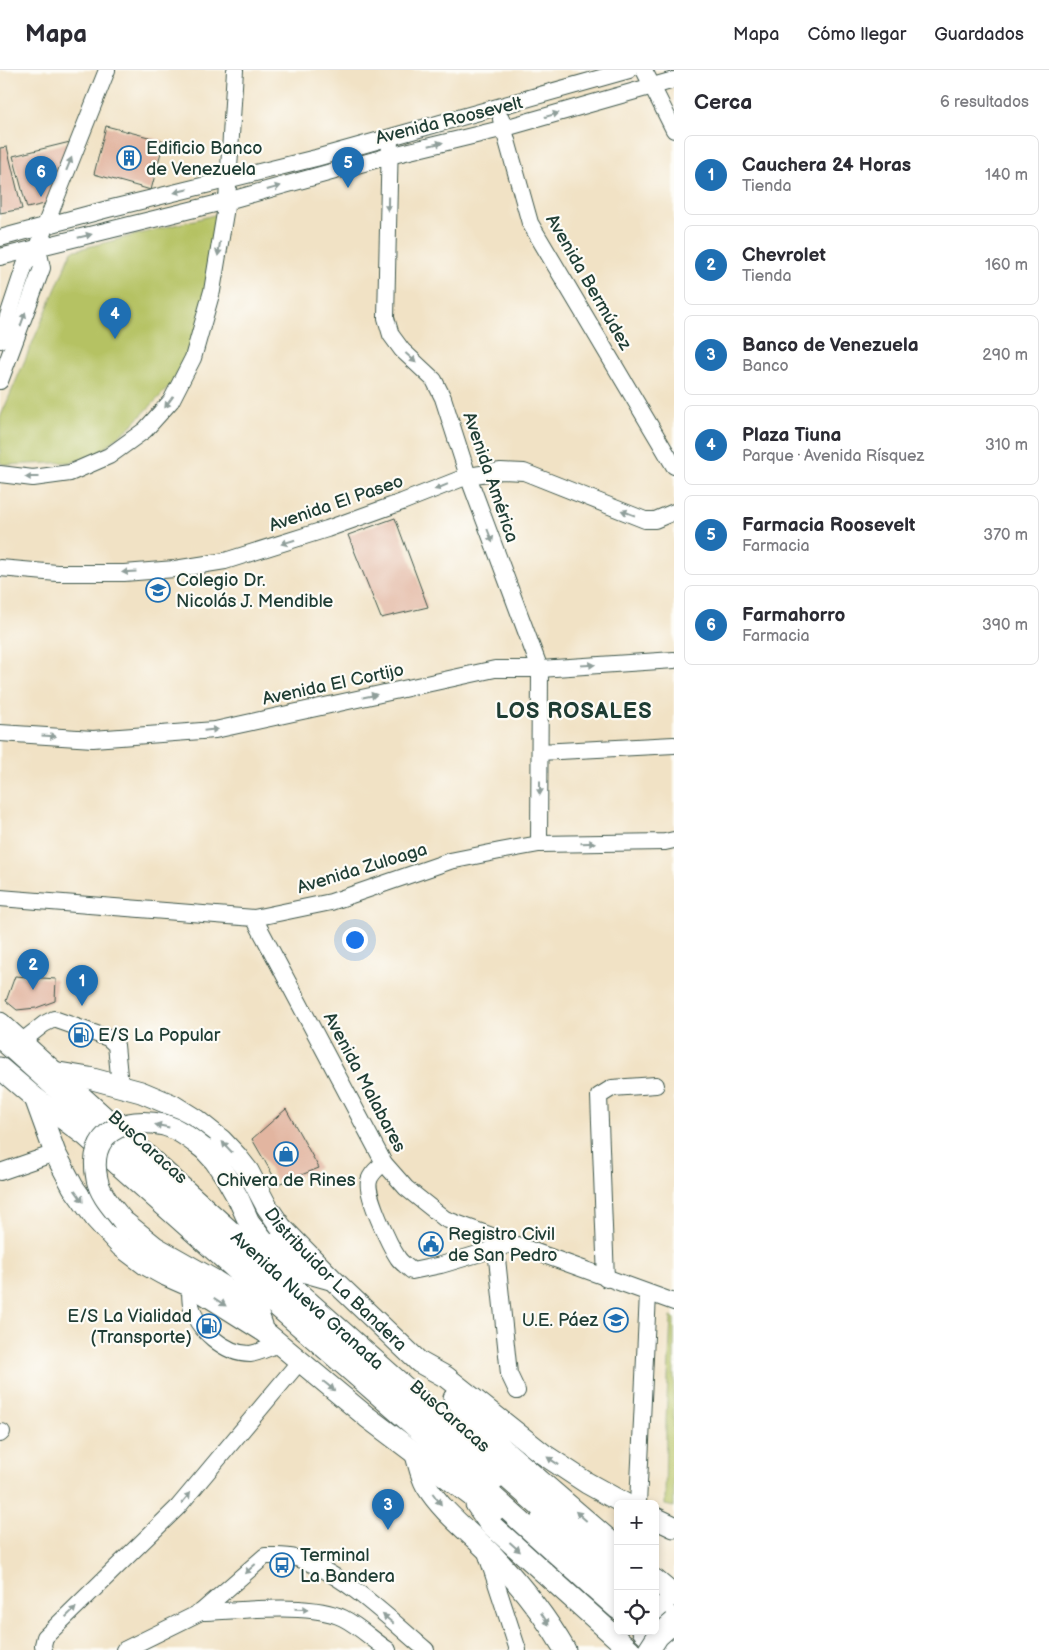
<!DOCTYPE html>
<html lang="es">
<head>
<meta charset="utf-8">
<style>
	body { margin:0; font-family:"Balsamiq Sans",sans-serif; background:#f2f2f3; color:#2b2b33 }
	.controls { position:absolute; right:15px; bottom:15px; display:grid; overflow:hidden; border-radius:8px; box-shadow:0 2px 8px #0003 }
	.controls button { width:45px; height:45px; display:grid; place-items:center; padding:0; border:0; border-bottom:1px solid #e1e1e2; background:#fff; color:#2b2b33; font:25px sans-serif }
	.you { position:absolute; left:354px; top:869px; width:18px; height:18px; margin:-12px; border:4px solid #fff; border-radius:50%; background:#1a73e8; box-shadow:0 0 0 8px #1a73e833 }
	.badge { display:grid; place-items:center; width:32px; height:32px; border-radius:50%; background:#1f6fb2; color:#fff; font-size:16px; font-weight:700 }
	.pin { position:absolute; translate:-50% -41px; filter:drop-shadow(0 1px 2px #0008) }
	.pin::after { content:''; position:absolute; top:26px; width:18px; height:15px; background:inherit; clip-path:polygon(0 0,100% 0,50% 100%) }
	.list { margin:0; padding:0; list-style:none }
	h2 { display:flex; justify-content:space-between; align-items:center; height:65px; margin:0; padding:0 20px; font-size:21px }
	h2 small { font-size:16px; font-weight:400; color:#7c7c81 }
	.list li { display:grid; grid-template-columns:32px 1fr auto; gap:15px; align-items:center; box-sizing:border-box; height:80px; margin:0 10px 10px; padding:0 10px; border:1px solid #e1e1e2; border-radius:8px }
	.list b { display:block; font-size:19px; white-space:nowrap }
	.list p { margin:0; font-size:16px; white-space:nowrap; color:#7c7c81 }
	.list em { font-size:16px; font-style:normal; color:#7c7c81 }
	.icon { flex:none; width:28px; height:28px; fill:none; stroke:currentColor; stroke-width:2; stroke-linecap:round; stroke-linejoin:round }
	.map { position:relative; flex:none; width:674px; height:1580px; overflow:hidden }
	header { display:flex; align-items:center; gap:30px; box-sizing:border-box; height:70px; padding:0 25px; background:#fff; border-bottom:1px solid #e1e1e2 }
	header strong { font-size:24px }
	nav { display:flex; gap:28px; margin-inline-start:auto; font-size:18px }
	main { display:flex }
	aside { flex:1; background:#fff }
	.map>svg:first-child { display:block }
	.green { fill:#b5c264; stroke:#6a804c }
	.building { fill:#e2b5a0 }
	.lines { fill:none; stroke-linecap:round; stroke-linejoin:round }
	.minor-casing { stroke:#3e564a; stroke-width:18 }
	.major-casing { stroke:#3e564a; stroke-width:23 }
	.highway-casing { stroke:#3e564a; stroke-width:26 }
	.minor { stroke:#fff; stroke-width:16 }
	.major { stroke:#fff; stroke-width:21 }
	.highway { stroke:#fff; stroke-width:24 }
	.major-bridge-casing { stroke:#3e564a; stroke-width:23; stroke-linecap:butt }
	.major-bridge { stroke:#fff; stroke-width:21 }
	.oneway { fill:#8f9e9a }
	.labels { text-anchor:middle; stroke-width:4.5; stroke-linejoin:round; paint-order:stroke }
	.street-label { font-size:18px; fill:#1f3d34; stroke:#fdfcf7 }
	.poi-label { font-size:18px; fill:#1f3d34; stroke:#fdfcf7; text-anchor:start }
	.district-label { font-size:22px; font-weight:bold; letter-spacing:1px; fill:#1f3d34; stroke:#fdfcf7 }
</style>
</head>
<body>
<header>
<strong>Mapa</strong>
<nav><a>Mapa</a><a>Cómo llegar</a><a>Guardados</a></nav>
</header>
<main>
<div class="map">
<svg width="674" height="1580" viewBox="0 0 674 1580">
	<rect width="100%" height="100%" fill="#fdfcf7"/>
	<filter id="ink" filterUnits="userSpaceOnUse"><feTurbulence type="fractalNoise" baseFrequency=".02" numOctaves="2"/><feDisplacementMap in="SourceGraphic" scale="10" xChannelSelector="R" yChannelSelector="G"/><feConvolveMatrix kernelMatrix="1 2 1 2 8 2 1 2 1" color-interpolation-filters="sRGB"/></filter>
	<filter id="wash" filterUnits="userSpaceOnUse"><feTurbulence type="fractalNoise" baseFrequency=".0096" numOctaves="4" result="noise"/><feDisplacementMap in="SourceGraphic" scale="20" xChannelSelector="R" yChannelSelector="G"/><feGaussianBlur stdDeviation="1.12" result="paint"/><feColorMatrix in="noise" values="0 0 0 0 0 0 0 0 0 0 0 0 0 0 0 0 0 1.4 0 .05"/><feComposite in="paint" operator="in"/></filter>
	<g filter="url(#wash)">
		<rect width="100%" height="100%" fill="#f1e2c5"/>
		<g class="green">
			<polygon points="218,144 204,251 172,314 129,358 100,382 73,392 7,395 0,393 0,348 72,181"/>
			<polygon points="671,1247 674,1248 674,1437 665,1435 666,1350"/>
		</g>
		<g id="blocks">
			<g class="building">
				<polygon points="106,56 164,71 151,120 94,104"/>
				<polygon points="70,72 49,133 27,138 13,86"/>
				<polygon points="7,77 22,139 0,143 0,78"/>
				<polygon points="395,448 428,537 381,548 348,465"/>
				<polygon points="15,906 56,909 55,931 36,938 17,940 6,931"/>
				<polygon points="286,1039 319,1098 278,1114 252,1069"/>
			</g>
		</g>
	</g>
	<g filter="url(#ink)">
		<use href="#blocks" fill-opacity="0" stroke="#3e564a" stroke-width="1"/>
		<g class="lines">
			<g class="minor-casing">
				<g id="minor">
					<polyline points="644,0 674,60"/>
					<polyline points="501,49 530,153 674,396"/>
					<polyline points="390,68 386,248 391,265 402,280 434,310 443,328 468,406 540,599 539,774"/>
					<polyline points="0,168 108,139 316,88 629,0"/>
					<polyline points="0,187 227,131 389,86 505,58 674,10"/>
					<polyline points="0,270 25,195 38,178 45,156 107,0"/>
					<polyline points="0,311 42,198 38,178"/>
					<polyline points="0,404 33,408 70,403 109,386 145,360 171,331 193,288 212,221 227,131 235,0"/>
					<polyline points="0,498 57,503 124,503 175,499 225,491 327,459 402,432 468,406 501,401 524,402 645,450 655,450 674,442"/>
					<polyline points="0,663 93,669 215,660 495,599 540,599 674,590"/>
					<polyline points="540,682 674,675"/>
					<polyline points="0,828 254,848 331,832 450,791 500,781 539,774 665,772 674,770"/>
					<polyline points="254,848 384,1093 406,1118 445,1149 674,1232"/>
					<polyline points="0,971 319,1257 496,1412"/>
					<polyline points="21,972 44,954 54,949 108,968 116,975 120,1016"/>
					<path d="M384,1093C379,1096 370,1105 369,1111C365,1124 390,1176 398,1188C401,1193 408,1197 412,1201L441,1195L511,1174"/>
					<polyline points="0,1102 55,1083"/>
					<polyline points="496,1179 509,1304 517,1321"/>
					<polyline points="606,1209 599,1026 612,1018 656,1015"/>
					<path d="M190,1215C190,1222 190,1229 191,1235C196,1259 225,1284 250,1284C259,1283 270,1277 279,1274"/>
					<polyline points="0,1364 2,1362"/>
					<polyline points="638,1434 648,1224"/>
					<polyline points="539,1449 618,1519"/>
					<polyline points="485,1479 518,1580"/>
					<path d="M201,1542C237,1541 311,1532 343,1548C359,1556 373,1570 388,1580"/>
					<polyline points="655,1552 674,1569"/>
					<polyline points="44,1580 43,1575 45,1567 178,1437 300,1291"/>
					<path d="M124,1580L201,1542L265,1486C275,1486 287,1485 296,1488C344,1503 388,1548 426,1580"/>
				</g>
			</g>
			<g class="major-casing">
				<g id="major">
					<path id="s1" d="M0,953L302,1226L539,1436L618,1503"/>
					<polyline points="0,998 35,1028 85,1065 278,1237 427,1367 618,1539"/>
					<path id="s2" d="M53,1002L89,1008L141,1022L172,1035L196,1050L221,1070L237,1087L248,1101L267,1137L281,1157L333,1210L419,1292L446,1307L543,1384L587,1413L625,1434"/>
					<polyline points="35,1028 55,1083 73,1117 96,1149 121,1176 145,1194 163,1204 197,1219 265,1262 367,1347 493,1442"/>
					<polyline points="204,1079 215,1091 226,1107 239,1130 249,1152 279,1190"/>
					<polyline points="123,1151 155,1177 215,1211 243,1229 257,1242 262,1255"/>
					<polyline points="273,1174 302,1201 330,1209"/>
					<polyline points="454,1328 503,1379 618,1478"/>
					<path d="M416,1385C419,1395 421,1406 426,1415C443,1444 475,1466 498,1491C523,1518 546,1547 565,1580"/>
					<polyline points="476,1434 489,1453 630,1580"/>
					<polyline points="655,1448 674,1457"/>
					<polyline points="655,1510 674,1526"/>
					<polyline points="643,1561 664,1580"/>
				</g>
			</g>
			<g class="highway-casing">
				<polyline id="highway" points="659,1539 674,1554"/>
			</g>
			<use href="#minor" class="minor"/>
			<use href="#major" class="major"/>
			<use href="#highway" class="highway"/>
			<g class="major-bridge-casing">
				<g id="major-bridge">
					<path d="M123,1151C113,1138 100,1125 97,1109C87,1062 124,1046 164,1055C179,1059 192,1070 204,1079"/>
					<polyline points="649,1580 658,1566 674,1552"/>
				</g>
			</g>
			<use href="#major-bridge" class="major-bridge"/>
		</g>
		<defs><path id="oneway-solid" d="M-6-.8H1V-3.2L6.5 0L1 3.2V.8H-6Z" transform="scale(1.25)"/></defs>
		<g class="oneway">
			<use href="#oneway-solid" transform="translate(552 45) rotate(-16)"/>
			<use href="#oneway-solid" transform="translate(436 74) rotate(-13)"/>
			<use href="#oneway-solid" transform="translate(69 94) rotate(-68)"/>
			<use href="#oneway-solid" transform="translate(274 118) rotate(-16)"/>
			<use href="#oneway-solid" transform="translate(181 121) rotate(166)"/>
			<use href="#oneway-solid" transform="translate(388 134) rotate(91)"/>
			<use href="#oneway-solid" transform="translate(85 166) rotate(-14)"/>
			<use href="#oneway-solid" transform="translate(219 179) rotate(99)"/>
			<use href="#oneway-solid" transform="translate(23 249) rotate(-70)"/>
			<use href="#oneway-solid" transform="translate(411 288) rotate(42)"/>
			<use href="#oneway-solid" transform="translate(169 332) rotate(126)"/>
			<use href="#oneway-solid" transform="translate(32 407) rotate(-180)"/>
			<use href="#oneway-solid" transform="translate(441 417) rotate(158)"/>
			<use href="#oneway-solid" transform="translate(628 443) rotate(-159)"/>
			<use href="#oneway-solid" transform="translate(490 466) rotate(69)"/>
			<use href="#oneway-solid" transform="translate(288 472) rotate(162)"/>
			<use href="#oneway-solid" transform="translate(129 502) rotate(176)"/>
			<use href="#oneway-solid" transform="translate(588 595) rotate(-4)"/>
			<use href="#oneway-solid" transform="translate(370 626) rotate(-12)"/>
			<use href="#oneway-solid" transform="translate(211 660) rotate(-6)"/>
			<use href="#oneway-solid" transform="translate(49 666) rotate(4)"/>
			<use href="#oneway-solid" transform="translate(540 718) rotate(90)"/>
			<use href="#oneway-solid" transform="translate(588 773) rotate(-1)"/>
			<use href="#oneway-solid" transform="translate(162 1056) rotate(-168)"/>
			<use href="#oneway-solid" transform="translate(227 1077) rotate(-133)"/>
			<use href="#oneway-solid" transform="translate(79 1126) rotate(55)"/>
			<use href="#oneway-solid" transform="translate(220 1232) rotate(33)"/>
			<use href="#oneway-solid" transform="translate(329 1316) rotate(40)"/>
			<use href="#oneway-solid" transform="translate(553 1391) rotate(-146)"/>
			<use href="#oneway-solid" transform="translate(186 1428) rotate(-50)"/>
			<use href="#oneway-solid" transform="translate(437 1429) rotate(53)"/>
			<use href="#oneway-solid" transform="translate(581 1446) rotate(-139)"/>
			<use href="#oneway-solid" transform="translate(515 1477) rotate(42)"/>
			<use href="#oneway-solid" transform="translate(250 1499) rotate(139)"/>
			<use href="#oneway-solid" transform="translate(302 1539) rotate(1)"/>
			<use href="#oneway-solid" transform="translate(71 1542) rotate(-44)"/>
			<use href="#oneway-solid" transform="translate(388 1549) rotate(-140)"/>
			<use href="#oneway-solid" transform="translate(545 1549) rotate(57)"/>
		</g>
	</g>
	<defs>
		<g id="building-ring" transform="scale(1.25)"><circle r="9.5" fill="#fdfcf7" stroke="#1f6fb2" stroke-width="1.5"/><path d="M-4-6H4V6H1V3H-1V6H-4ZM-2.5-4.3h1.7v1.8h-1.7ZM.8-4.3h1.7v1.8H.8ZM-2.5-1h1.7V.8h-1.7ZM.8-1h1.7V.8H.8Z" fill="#1f6fb2"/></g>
		<g id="school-ring" transform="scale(1.25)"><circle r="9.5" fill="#fdfcf7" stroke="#1f6fb2" stroke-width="1.5"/><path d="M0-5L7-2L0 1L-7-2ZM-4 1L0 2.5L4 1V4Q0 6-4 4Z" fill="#1f6fb2"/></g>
		<g id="fuel-ring" transform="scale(1.25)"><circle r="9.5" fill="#fdfcf7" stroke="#1f6fb2" stroke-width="1.5"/><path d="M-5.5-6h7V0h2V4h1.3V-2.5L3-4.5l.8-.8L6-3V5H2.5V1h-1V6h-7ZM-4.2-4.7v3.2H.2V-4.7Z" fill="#1f6fb2"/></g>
		<g id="shop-ring" transform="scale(1.25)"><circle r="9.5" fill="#fdfcf7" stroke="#1f6fb2" stroke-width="1.5"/><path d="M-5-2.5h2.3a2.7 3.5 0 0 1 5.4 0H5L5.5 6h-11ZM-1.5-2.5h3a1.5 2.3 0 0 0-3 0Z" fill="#1f6fb2"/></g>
		<g id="civic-ring" transform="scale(1.25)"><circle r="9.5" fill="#fdfcf7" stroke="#1f6fb2" stroke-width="1.5"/><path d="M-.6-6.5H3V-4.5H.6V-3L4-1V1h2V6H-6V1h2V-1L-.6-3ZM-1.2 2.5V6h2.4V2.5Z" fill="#1f6fb2"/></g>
		<g id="bus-ring" transform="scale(1.25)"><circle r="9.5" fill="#fdfcf7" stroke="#1f6fb2" stroke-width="1.5"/><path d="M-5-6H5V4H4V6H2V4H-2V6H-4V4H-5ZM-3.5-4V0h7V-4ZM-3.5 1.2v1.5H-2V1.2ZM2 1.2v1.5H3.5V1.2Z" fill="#1f6fb2"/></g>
	</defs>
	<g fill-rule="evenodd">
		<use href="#building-ring" x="129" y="88"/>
		<use href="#school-ring" x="158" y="520"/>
		<use href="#fuel-ring" x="81" y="965"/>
		<use href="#shop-ring" x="286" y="1084"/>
		<use href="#civic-ring" x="431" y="1174"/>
		<use href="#school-ring" x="616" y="1250"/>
		<use href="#fuel-ring" x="209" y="1256"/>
		<use href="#bus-ring" x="282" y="1495"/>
	</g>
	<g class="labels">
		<g class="street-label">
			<text transform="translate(449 50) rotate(-14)" y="6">Avenida Roosevelt</text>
			<text transform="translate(589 212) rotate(60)" y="6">Avenida Bermúdez</text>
			<text transform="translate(491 407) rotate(71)" y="6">Avenida América</text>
			<text transform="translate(336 433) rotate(-19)" y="6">Avenida El Paseo</text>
			<text transform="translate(333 614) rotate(-12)" y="6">Avenida El Cortijo</text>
			<text transform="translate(362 798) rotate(-17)" y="6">Avenida Zuloaga</text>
			<text transform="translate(365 1012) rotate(62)" y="6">Avenida Malabares</text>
			<text transform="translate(148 1077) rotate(42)" y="6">BusCaracas</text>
			<text dy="6" stroke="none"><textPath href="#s2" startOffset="366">Distribuidor La Bandera</textPath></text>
			<text dy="6" stroke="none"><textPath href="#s1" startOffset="414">Avenida Nueva Granada</textPath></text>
			<text transform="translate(450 1346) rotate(41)" y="6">BusCaracas</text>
		</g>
		<g class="poi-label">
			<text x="146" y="84">Edificio Banco<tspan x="146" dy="21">de Venezuela</tspan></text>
			<text x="176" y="516">Colegio Dr.<tspan x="176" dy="21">Nicolás J. Mendible</tspan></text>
			<text x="98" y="971">E/S La Popular</text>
			<text x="286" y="1116" text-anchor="middle">Chivera de Rines</text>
			<text x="448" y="1170">Registro Civil<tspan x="448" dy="21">de San Pedro</tspan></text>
			<text x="192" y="1252" text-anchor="end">E/S La Vialidad<tspan x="192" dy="21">(Transporte)</tspan></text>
			<text x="598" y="1256" text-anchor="end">U.E. Páez</text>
			<text x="300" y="1491">Terminal<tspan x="300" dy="21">La Bandera</tspan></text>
		</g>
		<g class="district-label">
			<text x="574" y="648">LOS ROSALES</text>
		</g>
	</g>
</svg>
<div class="controls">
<button>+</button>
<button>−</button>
<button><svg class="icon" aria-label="locate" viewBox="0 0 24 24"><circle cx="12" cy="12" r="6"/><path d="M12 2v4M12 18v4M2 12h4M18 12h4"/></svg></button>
</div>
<div class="you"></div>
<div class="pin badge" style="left:82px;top:936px">1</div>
<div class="pin badge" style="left:33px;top:920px">2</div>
<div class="pin badge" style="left:388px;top:1460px">3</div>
<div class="pin badge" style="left:115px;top:269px">4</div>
<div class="pin badge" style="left:348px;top:118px">5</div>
<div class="pin badge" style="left:41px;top:127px">6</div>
</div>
<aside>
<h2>Cerca<small>6 resultados</small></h2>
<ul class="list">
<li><span class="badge">1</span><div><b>Cauchera 24 Horas</b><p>Tienda</p></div><em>140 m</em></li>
<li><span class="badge">2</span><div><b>Chevrolet</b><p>Tienda</p></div><em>160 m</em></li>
<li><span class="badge">3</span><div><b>Banco de Venezuela</b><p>Banco</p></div><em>290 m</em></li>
<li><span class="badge">4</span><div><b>Plaza Tiuna</b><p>Parque · Avenida Rísquez</p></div><em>310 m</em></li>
<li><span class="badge">5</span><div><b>Farmacia Roosevelt</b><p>Farmacia</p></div><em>370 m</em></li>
<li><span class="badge">6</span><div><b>Farmahorro</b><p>Farmacia</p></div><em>390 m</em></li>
</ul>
</aside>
</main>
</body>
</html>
